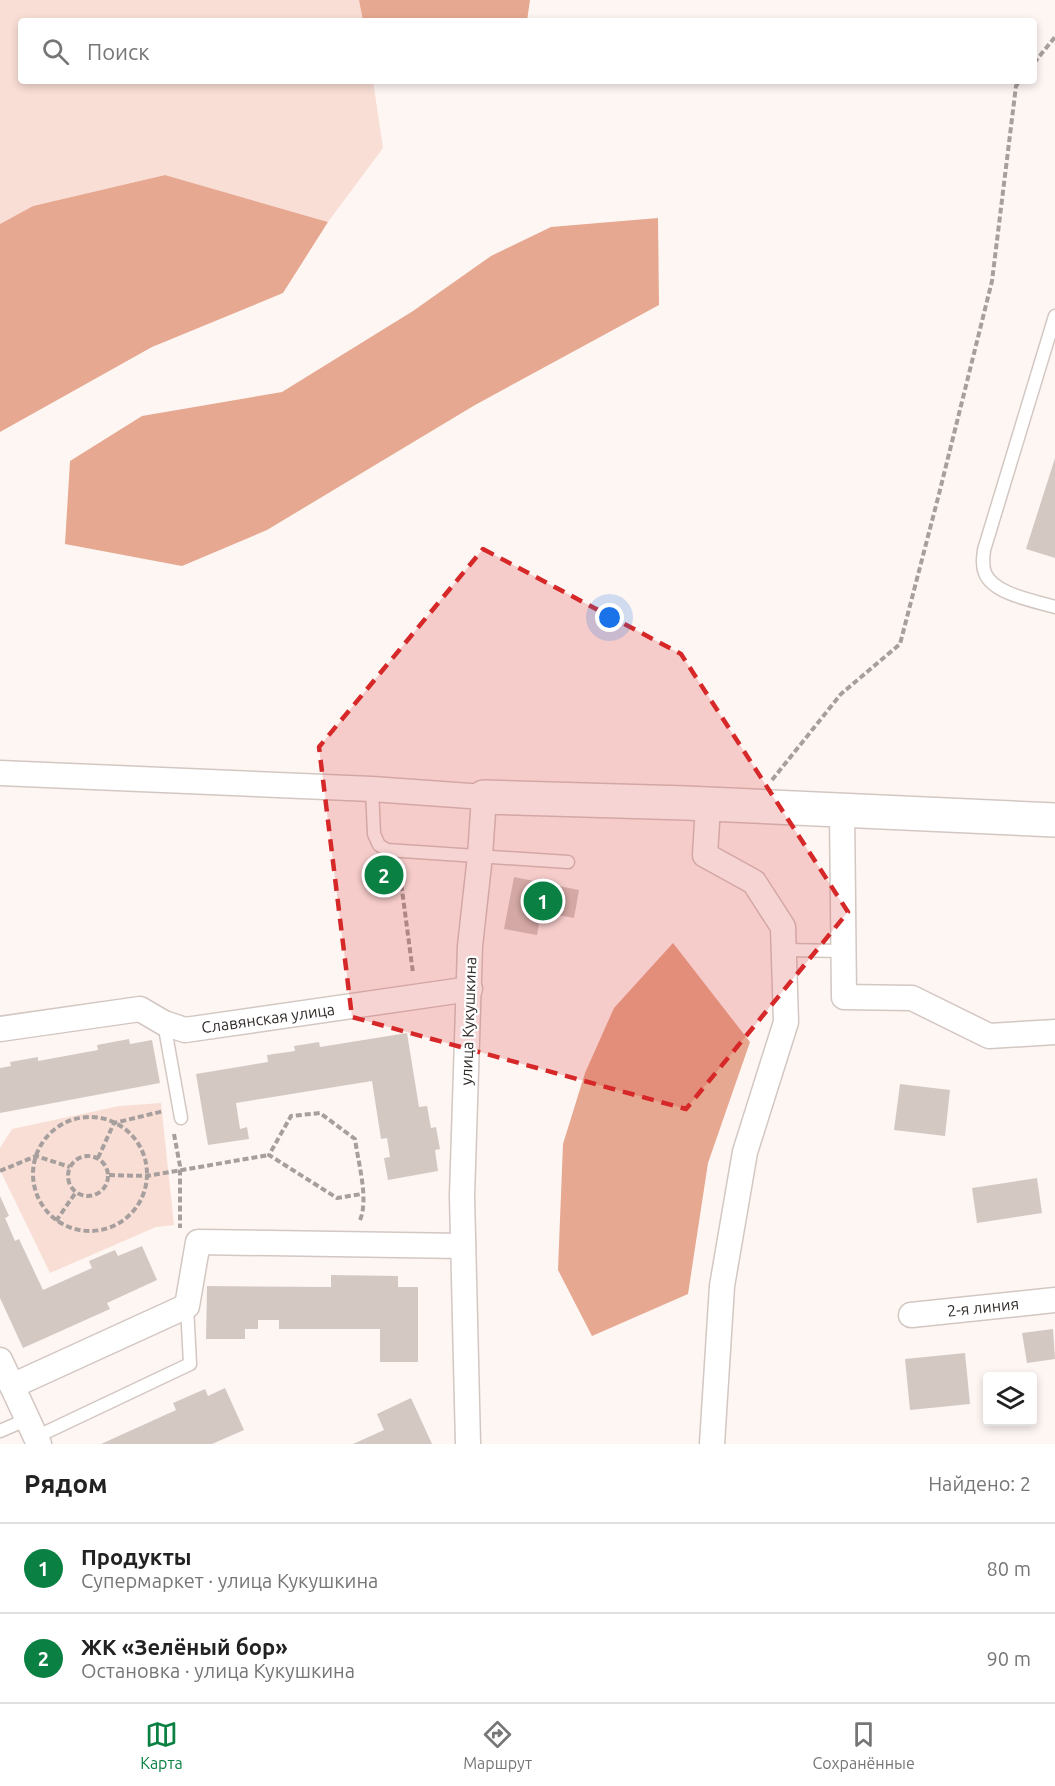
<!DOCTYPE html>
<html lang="ru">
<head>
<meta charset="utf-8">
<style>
	body { margin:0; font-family:Ubuntu,sans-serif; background:#f6f6f6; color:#222 }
	.controls { position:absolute; right:18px; bottom:18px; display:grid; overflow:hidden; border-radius:6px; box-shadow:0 3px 9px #0003 }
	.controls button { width:54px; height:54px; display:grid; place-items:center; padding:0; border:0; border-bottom:2px solid #e0e0e0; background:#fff; color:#222; font:30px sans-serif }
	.you { position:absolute; left:610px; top:618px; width:21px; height:21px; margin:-15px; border:4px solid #fff; border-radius:50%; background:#1a73e8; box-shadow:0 0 0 9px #1a73e833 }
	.badge { display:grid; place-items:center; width:39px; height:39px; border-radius:50%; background:#0b8043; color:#fff; font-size:20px; font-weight:700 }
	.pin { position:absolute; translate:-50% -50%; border:3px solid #fff; box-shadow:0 2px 6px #0006 }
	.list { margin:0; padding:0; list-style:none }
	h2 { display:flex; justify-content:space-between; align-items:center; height:78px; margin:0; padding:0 24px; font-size:26px }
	h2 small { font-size:20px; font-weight:400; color:#767676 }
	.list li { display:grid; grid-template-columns:39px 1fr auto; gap:18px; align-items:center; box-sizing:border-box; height:90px; padding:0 24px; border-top:2px solid #e0e0e0 }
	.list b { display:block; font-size:22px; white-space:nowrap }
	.list p { margin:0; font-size:20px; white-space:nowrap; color:#767676 }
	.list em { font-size:20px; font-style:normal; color:#767676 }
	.icon { flex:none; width:33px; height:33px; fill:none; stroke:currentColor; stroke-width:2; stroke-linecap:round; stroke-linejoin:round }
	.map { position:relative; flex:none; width:1055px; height:1444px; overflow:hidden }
	.search { position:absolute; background:#fff; box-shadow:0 3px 9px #0003; left:18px; right:18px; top:18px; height:66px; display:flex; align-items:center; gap:15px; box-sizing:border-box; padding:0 21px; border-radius:6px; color:#767676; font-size:22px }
	.sheet { height:258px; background:#fff }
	nav { display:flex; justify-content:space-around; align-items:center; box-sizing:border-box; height:84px; border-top:2px solid #e0e0e0; background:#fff; font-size:16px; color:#767676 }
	nav a { display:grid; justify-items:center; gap:3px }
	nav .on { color:#0b8043 }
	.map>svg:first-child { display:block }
	.green { fill:#f9ded5 }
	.forest { fill:#e6a890 }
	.building { fill:#d4c8c3 }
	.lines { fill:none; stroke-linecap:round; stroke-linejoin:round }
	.lane-casing { stroke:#d3c7c2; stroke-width:15 }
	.street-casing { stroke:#d3c7c2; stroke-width:27 }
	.secondary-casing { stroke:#d3c7c2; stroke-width:36 }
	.path { stroke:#a69f9d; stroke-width:4; stroke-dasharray:6 3; stroke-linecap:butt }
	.lane { stroke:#fff; stroke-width:12 }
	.street { stroke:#fff; stroke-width:24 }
	.secondary { stroke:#fff; stroke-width:33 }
	.marked { fill:#d62828; fill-opacity:0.2; stroke:#d62828; stroke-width:4.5; stroke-dasharray:12 8; stroke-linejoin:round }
	.labels { text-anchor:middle; stroke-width:4.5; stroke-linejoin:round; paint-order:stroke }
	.street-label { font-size:16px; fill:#312c2a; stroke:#fff }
</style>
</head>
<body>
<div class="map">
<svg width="1055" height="1444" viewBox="0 0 1055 1444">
	<rect width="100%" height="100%" fill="#fef6f3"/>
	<g class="green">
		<polygon points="0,0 359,0 363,21 21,21 21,81 373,81 383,148 328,222 165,175 33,206 0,224"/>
		<polygon points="161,1103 174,1225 156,1227 50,1273 0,1170 0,1148 12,1129 119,1106"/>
	</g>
	<g class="forest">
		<polygon points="359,0 530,0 527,21 363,21"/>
		<polygon points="165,175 328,222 283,293 152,347 0,432 0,224 33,206"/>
		<polygon points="658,218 659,305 475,405 267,530 182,566 65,544 70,461 142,416 282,392 413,311 491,256 551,227"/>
		<polygon points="673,943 750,1042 708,1163 688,1294 592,1336 558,1270 563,1144 585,1073 614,1008"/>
	</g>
	<g class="building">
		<polygon points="1055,458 1055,558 1026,549"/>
		<polygon points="514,877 579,890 574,918 541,912 537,935 504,929"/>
		<polygon points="407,1033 419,1107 427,1106 431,1128 436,1127 440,1149 435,1150 438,1171 388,1180 384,1158 390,1157 387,1138 381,1139 372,1081 236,1103 240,1129 247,1127 249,1139 208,1145 196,1074 268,1062 267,1055 295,1051 294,1046 319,1042 320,1047"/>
		<polygon points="129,1039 130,1044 152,1040 160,1083 0,1113 0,1068 11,1066 10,1062 38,1057 38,1061 98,1050 97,1045"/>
		<polygon points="900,1084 950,1090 945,1136 894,1130"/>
		<polygon points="1037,1178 1042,1213 977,1223 972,1188"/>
		<polygon points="0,1196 9,1216 5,1218 15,1241 19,1239 43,1290 92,1268 89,1261 115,1250 118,1256 142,1246 157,1280 107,1303 110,1309 23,1348 0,1298"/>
		<polygon points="331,1275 398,1276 398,1287 418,1287 418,1362 380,1362 380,1329 279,1329 279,1320 258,1320 258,1329 245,1329 245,1339 206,1339 207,1286 331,1287"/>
		<polygon points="1053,1329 1055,1359 1027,1363 1022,1333"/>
		<polygon points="965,1353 970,1404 910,1410 905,1359"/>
		<polygon points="225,1388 244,1430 212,1444 101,1444 176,1410 173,1403 205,1389 208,1396"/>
		<polygon points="411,1398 432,1444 353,1444 384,1430 377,1414"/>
	</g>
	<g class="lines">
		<g class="lane-casing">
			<g id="lane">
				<path d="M1055,316L984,550C983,558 982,566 985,573C993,594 1035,601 1055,607"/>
				<polyline points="372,789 374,834 379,845 387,850 568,862"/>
				<polyline points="783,950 844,951"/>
				<polyline points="164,1023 181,1118"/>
				<polyline points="0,1431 28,1419"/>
				<polyline points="36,1437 190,1364 187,1306"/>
			</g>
		</g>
		<g class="street-casing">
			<g id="street">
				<polyline points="0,773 372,789 484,797 480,856 470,946 462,1196 468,1444"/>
				<polyline points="708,806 705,855 754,882 783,927 786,1022 745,1152 722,1286 712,1444"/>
				<polyline points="842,810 844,997 912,998 989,1036 1055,1032"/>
				<polyline points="0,1029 140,1009 164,1023 185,1030 470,989"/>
				<polyline points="911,1315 1055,1300"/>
				<polyline points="0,1360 39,1444"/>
				<polyline points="12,1386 187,1306 198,1242 463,1246"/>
			</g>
		</g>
		<g class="secondary-casing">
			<polyline id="secondary" points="484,797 686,803 1055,820"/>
		</g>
		<g class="path">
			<polyline points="1034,63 1055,37"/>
			<polyline points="772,780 841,694 900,644 939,494 992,281 1016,86 1020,81"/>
			<polyline points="399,867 413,973"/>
			<circle cx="90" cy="1174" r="57"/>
			<polyline points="174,1134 180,1166 180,1228"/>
			<circle cx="88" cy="1176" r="20"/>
			<polyline points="98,1158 114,1123 164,1111"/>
			<polyline points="0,1171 36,1156 70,1167"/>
			<polyline points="109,1175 147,1176 269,1155"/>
			<path d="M360,1220C369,1199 358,1162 355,1139L320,1113L291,1116L269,1155L337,1198L362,1194"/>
			<polyline points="56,1221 76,1192"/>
		</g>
		<use href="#lane" class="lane"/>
		<use href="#street" class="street"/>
		<use href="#secondary" class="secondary"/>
	</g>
	<path class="marked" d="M483,549L681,654L848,912L686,1109L352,1017L319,747Z"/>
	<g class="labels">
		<g class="street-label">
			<text transform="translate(268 1018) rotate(-8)" y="6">Славянская улица</text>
			<text transform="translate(468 1021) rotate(-88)" y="6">улица Кукушкина</text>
			<text transform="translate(983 1307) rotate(-6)" y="6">2-я линия</text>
		</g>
	</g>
</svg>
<div class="controls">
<button><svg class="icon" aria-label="layers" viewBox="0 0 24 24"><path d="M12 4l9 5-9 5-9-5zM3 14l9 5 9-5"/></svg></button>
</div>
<div class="you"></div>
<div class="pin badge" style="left:543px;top:901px">1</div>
<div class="pin badge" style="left:384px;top:875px">2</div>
<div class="search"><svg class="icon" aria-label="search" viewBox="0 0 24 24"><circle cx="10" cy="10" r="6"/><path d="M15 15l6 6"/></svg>Поиск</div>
</div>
<section class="sheet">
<h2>Рядом<small>Найдено: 2</small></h2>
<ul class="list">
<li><span class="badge">1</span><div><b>Продукты</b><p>Супермаркет · улица Кукушкина</p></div><em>80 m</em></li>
<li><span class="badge">2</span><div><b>ЖК «Зелёный бор»</b><p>Остановка · улица Кукушкина</p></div><em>90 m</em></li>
</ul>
</section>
<nav>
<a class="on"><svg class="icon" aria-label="map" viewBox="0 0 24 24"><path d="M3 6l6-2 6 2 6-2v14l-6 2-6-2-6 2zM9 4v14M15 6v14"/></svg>Карта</a>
<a><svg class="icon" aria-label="directions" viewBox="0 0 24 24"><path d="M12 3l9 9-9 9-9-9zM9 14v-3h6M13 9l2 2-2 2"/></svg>Маршрут</a>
<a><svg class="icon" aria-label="saved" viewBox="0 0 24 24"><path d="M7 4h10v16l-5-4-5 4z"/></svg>Сохранённые</a>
</nav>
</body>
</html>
